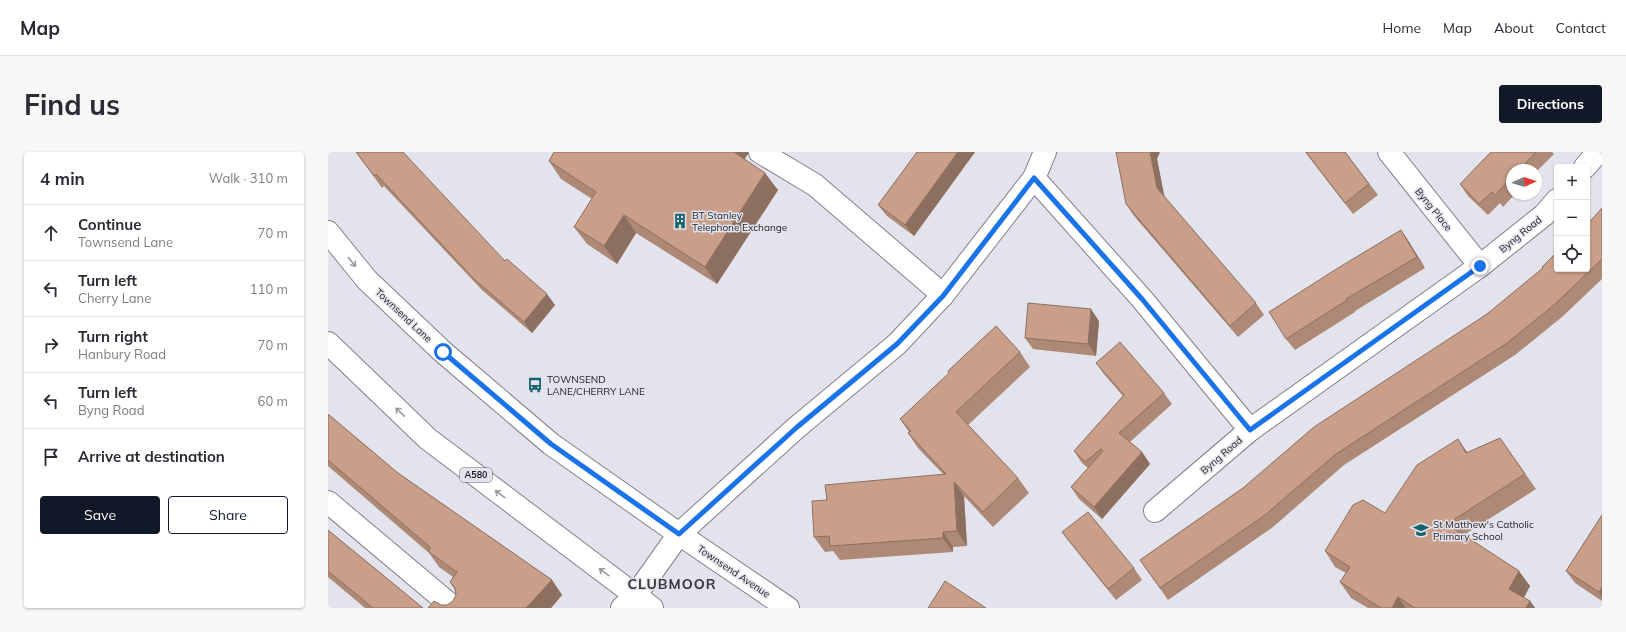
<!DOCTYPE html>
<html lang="en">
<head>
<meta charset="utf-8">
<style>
	body { margin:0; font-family:Mulish,sans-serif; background:#f7f7f7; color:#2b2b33 }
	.controls { position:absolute; right:12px; top:12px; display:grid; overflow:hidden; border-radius:4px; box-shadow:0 1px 3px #0004 }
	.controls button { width:36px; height:36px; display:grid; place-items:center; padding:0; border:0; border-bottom:1px solid #e1e1e2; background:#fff; color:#2b2b33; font:20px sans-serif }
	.compass { position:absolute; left:1178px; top:12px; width:36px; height:36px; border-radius:50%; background:#fff; box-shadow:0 1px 3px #0004; rotate:87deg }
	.stop { position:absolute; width:12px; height:12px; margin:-9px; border:3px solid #1a73e8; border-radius:50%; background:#fff }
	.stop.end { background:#1a73e8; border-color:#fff; box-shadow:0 1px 4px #0008 }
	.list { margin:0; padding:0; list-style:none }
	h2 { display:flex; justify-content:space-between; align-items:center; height:52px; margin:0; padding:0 16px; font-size:17px }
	h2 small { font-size:13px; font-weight:400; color:#7c7c81 }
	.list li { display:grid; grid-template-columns:26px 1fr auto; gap:12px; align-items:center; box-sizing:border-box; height:56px; padding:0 16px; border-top:1px solid #e1e1e2 }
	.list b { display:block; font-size:15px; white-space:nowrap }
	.list p { margin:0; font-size:13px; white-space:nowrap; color:#7c7c81 }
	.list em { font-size:13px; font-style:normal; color:#7c7c81 }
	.actions { display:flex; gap:8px; padding:12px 16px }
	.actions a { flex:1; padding:9px 0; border:1px solid #111827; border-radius:4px; text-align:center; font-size:14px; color:#111827 }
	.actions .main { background:#111827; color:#fff }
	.icon { flex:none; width:22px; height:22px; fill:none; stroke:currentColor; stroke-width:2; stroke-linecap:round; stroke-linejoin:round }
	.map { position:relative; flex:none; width:1274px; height:456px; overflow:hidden; border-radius:4px }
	header { display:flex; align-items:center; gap:24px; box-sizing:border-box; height:56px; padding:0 20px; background:#fff; border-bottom:1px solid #e1e1e2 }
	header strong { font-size:19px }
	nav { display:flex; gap:22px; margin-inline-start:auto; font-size:14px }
	.intro { display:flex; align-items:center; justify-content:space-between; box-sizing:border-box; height:96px; padding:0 24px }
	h1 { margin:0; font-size:28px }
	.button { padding:10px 18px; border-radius:4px; background:#111827; color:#fff; font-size:14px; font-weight:700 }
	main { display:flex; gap:24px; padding:0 24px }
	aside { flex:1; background:#fff; border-radius:4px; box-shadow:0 1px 3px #0004 }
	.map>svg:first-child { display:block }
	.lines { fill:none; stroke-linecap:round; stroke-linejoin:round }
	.minor-casing { stroke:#81828a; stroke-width:24 }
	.major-casing { stroke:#81828a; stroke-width:24 }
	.minor { stroke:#fff; stroke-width:22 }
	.major { stroke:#fff; stroke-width:22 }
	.wall { fill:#ad8976 }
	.shaded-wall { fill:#8d6f60 }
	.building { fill:#c99f89; stroke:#8d6f60 }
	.oneway { stroke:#9a9a9b }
	.route { stroke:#1a73e8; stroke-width:5 }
	.labels { text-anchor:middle; stroke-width:3; stroke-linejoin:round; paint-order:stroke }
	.shield { fill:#e3e3ed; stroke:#59595e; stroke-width:1 }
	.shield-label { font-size:9px; font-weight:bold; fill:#1e1e21 }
	.street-label { font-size:10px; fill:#1e1e21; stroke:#e3e3ed }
	.poi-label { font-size:10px; fill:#1e1e21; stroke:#e3e3ed; text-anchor:start }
	.district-label { font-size:14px; font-weight:bold; letter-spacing:1px; fill:#36363d; stroke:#e3e3ed }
</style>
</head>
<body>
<header>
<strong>Map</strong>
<nav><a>Home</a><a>Map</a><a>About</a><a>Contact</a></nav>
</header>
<div class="intro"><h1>Find us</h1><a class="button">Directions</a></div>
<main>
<aside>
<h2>4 min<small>Walk · 310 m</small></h2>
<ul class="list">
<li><svg class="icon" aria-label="ahead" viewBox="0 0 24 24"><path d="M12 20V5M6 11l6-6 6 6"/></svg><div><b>Continue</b><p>Townsend Lane</p></div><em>70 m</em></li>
<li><svg class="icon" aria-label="left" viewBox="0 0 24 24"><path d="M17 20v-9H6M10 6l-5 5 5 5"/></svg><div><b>Turn left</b><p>Cherry Lane</p></div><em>110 m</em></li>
<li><svg class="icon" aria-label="right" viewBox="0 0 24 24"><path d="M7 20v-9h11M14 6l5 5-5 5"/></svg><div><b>Turn right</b><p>Hanbury Road</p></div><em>70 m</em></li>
<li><svg class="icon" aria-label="left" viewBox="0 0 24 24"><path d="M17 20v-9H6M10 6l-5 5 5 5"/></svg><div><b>Turn left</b><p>Byng Road</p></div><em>60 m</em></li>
<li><svg class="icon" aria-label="arrive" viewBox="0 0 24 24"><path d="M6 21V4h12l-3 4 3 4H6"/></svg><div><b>Arrive at destination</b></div></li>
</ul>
<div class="actions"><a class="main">Save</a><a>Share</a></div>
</aside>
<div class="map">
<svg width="1274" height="456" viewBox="0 0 1274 456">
	<rect width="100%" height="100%" fill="#e3e3ed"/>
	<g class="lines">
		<g class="minor-casing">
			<g id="minor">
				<polyline points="432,0 487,33 615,143"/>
				<polyline points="1061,0 1152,114"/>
				<polyline points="1257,15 1270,0"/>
				<polyline points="706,26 814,147 922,278"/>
				<polyline points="0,350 126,456"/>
				<polyline points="827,359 922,278 1152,114 1216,63 1229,48"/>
				<polyline points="294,456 307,444 351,382 468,276 569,192 615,143 706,26 717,0"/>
			</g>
		</g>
		<g class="major-casing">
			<g id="major">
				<polyline points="0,80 39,128 115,200 223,292 351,382 460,456"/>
				<polyline points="0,191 100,287 324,456"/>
			</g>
		</g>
		<use href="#minor" class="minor"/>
		<use href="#major" class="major"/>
	</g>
	<g class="wall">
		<polygon points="28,0 177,109 227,153 204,181 154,138 56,34 54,36"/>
		<polygon points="589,0 647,0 586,84 559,64 550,53"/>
		<polygon points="977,0 1017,0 1050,43 1025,62"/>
		<polygon points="1163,0 1224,0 1226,2 1208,20 1208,18 1184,18 1184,42 1187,42 1175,55 1172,51 1160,63 1140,44 1132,32"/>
		<polygon points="420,2 416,7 450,38 389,132 308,81 289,112 259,92 246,75 264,47 233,27 221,9"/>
		<polygon points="829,7 836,44 928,151 936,163 910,185 806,64 798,52"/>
		<polygon points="1274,56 1274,127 1234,165 1187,203 1016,313 945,375 840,448 812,408 915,336 1159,162 1215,116 1266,65"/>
		<polygon points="1073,78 1081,90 1097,116 1027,159 1027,160 967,198 958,187"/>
		<polygon points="771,169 768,204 705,197 697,186"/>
		<polygon points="692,200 702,215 640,273 690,326 701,341 665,375 636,344 639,394 625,395 625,400 512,408 505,399 497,400 486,385 499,348 615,322 590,296 580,281 581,280 572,267"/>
		<polygon points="768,211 836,241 844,252 802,290 814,300 822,312 774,367 751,347 743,335 760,316 754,311 746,299 795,244 776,222"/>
		<polygon points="0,262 70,321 224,428 234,443 223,456 100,456 106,449 113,453 119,453 125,449 128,443 127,438 122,430 125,425 111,415 101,401 0,314"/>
		<polygon points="1172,286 1208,337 1136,383 1202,434 1196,446 1202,449 1207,456 1040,456 1023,446 1012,430 1018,421 1007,415 997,399 1057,361 1139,301"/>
		<polygon points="1274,363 1274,449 1247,431 1238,419"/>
		<polygon points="0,378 95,456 37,456 0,425"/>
		<polygon points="734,380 806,416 814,428 788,448 743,392"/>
	</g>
	<g class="shaded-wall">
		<polygon points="402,0 420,0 420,2 412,14"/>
		<polygon points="630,0 647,0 586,84 577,73"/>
		<polygon points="822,0 832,0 829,7 837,47 829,36"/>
		<polygon points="437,21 450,38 389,132 377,115"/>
		<polygon points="296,63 308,81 289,112 276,94"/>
		<polygon points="1073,78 1081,90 1097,116 1089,105"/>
		<polygon points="219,142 227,153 204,181 196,170"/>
		<polygon points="763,157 771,169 768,204 760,192"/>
		<polygon points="1130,287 1141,303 1138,301"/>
		<polygon points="814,300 822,312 774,367 766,355"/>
		<polygon points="626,330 636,344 639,394 629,379"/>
		<polygon points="615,380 625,395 625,400 615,386"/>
		<polygon points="1191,419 1202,434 1192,452 1181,437"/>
		<polygon points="224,428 234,443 223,456 198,456"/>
		<polygon points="1274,435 1274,445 1271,440"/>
		<polygon points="1070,445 1078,456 1064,456"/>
		<polygon points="1202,449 1207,456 1198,456"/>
	</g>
	<g class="building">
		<polygon points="28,0 75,0 177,109 179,107 219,142 196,170 146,127 48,22 46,24"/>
		<polygon points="226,0 406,0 437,21 377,115 296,63 276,94 246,75 268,40 221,9"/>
		<polygon points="589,0 630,0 577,73 550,53"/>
		<polygon points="788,0 822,0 829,36 928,151 902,174 798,52"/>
		<polygon points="978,0 1017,0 1041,32 1017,51"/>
		<polygon points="1163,0 1208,0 1191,18 1184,18 1184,25 1167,43 1164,40 1151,52 1132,32"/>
		<polygon points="1274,56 1274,107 1226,153 1179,191 1008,302 937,363 832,436 812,408 915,336 986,275 1159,162 1215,116 1214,115 1229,100 1229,117 1259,117 1259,72 1266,65"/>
		<polygon points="1073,78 1089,105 1018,147 1019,148 958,187 941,160 1010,116"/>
		<polygon points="700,151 763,157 760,192 697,186"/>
		<polygon points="668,174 692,200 628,260 690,326 655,360 626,330 629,379 615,380 615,386 502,394 501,384 486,385 484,349 499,348 497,333 618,322 580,281 583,279 572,267 621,221 620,219"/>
		<polygon points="792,190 836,241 791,281 814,300 766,355 743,335 775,299 773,297 757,310 746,299 796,243 768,211"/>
		<polygon points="0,262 70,321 224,428 198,456 100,456 106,449 113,453 119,453 125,449 128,443 127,436 122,430 129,420 101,400 102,395 0,308"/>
		<polygon points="1172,286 1197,322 1119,372 1191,419 1181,437 1202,449 1198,456 1087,456 1070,445 1064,456 1053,456 1012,430 1022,415 997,399 1025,353 1035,348 1057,361 1089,313 1130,287 1138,301"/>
		<polygon points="760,360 806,416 780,437 734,380"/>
		<polygon points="1274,363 1274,435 1271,440 1238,419"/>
		<polygon points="0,378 95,456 45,456 0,419"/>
		<polygon points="617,429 658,456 600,456"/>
	</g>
	<defs><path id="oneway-shaft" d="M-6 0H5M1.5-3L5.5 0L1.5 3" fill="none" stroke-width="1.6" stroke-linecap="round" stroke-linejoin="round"/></defs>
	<g class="oneway">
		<use href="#oneway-shaft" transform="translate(24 110) rotate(51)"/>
		<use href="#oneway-shaft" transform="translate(72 260) rotate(-136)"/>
		<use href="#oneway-shaft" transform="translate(172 342) rotate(-143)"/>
		<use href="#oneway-shaft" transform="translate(276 420) rotate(-143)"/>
	</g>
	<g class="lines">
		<polyline class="route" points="115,200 223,292 351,382 468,276 569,192 615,144 706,26 814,147 922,278 1152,114"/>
	</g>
	<defs>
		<g id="building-bare" transform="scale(1.2)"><path d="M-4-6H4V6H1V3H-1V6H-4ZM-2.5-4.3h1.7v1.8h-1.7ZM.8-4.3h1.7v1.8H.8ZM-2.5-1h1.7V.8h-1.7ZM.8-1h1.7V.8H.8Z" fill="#16636d" stroke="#e3e3ed" stroke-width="2.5" paint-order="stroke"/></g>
		<g id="bus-bare" transform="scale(1.2)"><path d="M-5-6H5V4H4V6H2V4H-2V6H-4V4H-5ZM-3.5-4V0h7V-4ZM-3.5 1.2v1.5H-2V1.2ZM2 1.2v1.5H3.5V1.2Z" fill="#16636d" stroke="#e3e3ed" stroke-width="2.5" paint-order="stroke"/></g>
		<g id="school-bare" transform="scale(1.2)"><path d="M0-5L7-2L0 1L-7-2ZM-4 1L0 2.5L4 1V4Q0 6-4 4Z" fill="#16636d" stroke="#e3e3ed" stroke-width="2.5" paint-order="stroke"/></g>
	</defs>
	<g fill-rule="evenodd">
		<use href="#building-bare" x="352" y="69"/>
		<use href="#bus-bare" x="207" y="233"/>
		<use href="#school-bare" x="1093" y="378"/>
	</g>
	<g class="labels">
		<rect class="shield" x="132" y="316" width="32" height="14" rx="3"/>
		<g class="shield-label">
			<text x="148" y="326">A580</text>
		</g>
		<g class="street-label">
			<text transform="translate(1106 57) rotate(51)" y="4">Byng Place</text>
			<text transform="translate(1192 82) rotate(-39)" y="4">Byng Road</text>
			<text transform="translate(76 163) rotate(43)" y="4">Townsend Lane</text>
			<text transform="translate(893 303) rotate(-41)" y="4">Byng Road</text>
			<text transform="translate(406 419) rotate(34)" y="4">Townsend Avenue</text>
		</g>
		<g class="poi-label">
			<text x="364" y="67">BT Stanley<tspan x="364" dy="12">Telephone Exchange</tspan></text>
			<text x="219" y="231">TOWNSEND<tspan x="219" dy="12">LANE/CHERRY LANE</tspan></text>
			<text x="1105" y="376">St Matthew's Catholic<tspan x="1105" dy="12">Primary School</tspan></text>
		</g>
		<g class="district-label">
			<text x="344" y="437">CLUBMOOR</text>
		</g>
	</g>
</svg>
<div class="controls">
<button>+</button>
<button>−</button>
<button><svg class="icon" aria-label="locate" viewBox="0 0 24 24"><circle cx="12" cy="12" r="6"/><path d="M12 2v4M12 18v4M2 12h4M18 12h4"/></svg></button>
</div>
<svg class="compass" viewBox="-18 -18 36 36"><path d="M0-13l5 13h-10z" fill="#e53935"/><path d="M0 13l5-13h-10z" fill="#7c7c81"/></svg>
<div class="stop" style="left:115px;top:200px"></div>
<div class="stop end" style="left:1152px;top:114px"></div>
</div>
</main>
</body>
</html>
